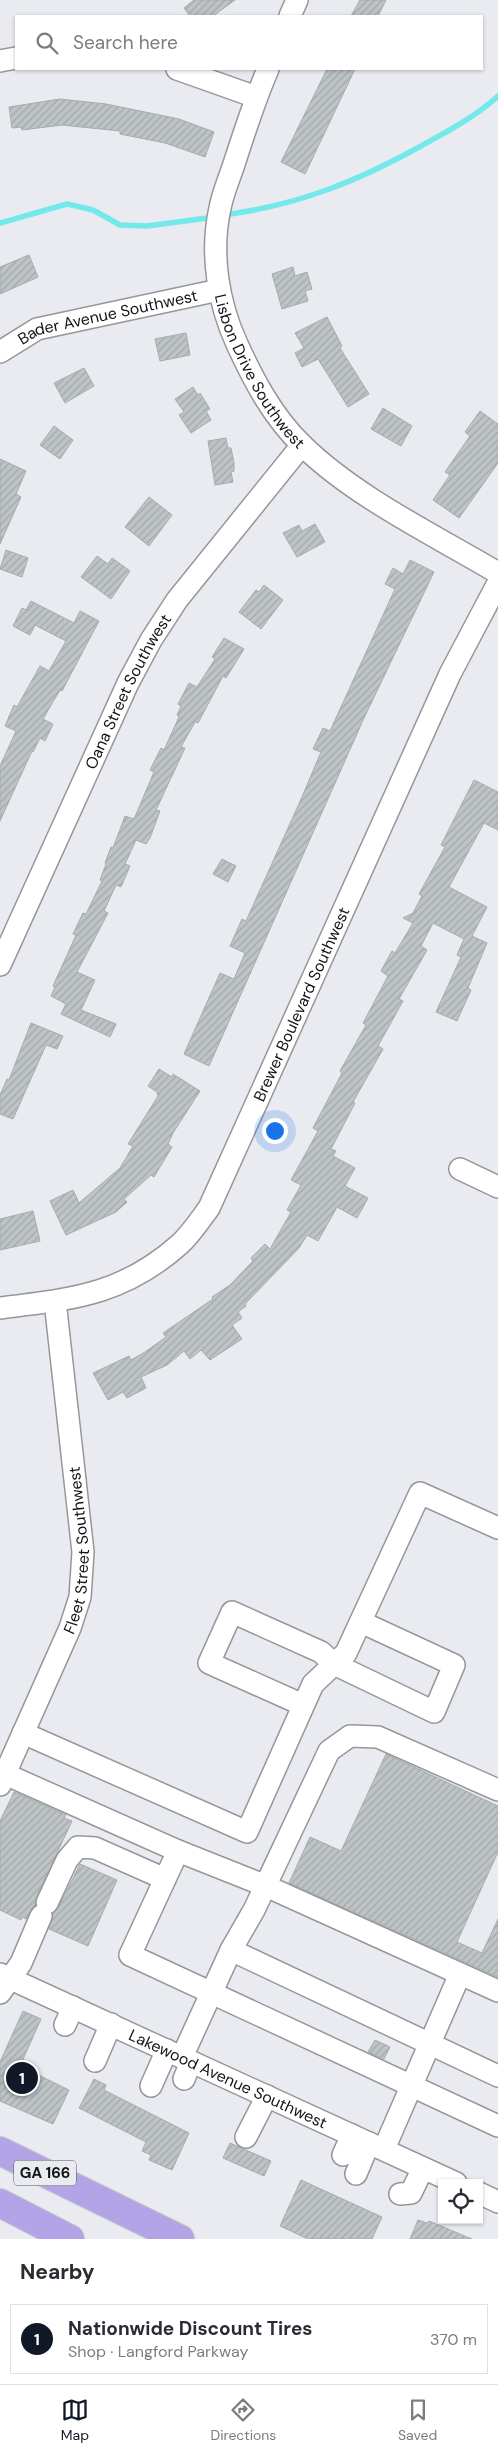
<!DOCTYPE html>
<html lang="en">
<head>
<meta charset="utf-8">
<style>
	body { margin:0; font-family:"DM Sans",sans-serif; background:#f2f2f3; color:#2b2b33 }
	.controls { position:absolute; right:15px; bottom:15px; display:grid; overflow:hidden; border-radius:0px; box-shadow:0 1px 4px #0004 }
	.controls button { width:45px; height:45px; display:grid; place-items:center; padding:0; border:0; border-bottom:1px solid #e1e1e2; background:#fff; color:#2b2b33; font:25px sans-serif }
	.you { position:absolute; left:274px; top:1130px; width:18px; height:18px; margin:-12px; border:4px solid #fff; border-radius:50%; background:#1a73e8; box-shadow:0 0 0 8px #1a73e833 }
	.badge { display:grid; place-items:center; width:32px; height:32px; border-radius:50%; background:#111827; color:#fff; font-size:16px; font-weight:700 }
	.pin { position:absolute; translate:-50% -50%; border:2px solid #fff; box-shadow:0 1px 5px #0006 }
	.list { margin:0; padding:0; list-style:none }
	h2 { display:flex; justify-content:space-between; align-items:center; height:65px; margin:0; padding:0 20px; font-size:21px }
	h2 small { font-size:16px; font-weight:400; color:#7c7c81 }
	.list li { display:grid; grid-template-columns:32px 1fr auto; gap:15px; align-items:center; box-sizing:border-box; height:70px; margin:0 10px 10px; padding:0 10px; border:1px solid #e1e1e2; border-radius:0px }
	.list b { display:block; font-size:19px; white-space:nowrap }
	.list p { margin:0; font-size:16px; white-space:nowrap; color:#7c7c81 }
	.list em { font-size:16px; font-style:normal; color:#7c7c81 }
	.icon { flex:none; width:28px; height:28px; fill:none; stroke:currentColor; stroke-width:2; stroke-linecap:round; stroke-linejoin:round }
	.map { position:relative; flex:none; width:498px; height:2239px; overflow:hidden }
	.search { position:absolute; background:#fff; box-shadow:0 1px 4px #0004; left:15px; right:15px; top:15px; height:55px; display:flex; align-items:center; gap:12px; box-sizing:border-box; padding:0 18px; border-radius:0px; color:#7c7c81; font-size:19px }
	.sheet { height:145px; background:#fff }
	nav { display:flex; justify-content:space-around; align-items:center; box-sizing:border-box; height:70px; border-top:1px solid #e1e1e2; background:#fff; font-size:14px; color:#7c7c81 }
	nav a { display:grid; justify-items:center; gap:2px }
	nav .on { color:#111827 }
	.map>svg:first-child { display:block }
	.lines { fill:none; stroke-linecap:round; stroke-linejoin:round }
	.stream { stroke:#73e9eb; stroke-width:5.5 }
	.building { fill:url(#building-hatch); stroke:#a6abad }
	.minor-casing { stroke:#95979b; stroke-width:24 }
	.highway-casing { stroke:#c6c6c7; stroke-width:30 }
	.minor { stroke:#fff; stroke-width:21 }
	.highway { stroke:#b3a4e7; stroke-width:28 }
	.labels { text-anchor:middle; stroke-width:4; stroke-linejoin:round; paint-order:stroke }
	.shield { fill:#e9ebf0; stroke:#525457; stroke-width:1 }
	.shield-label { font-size:15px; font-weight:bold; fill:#121315 }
	.street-label { font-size:16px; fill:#121315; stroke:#e9ebf0 }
</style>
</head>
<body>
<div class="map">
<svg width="498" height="2239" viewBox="0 0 498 2239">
	<defs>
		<pattern id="building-hatch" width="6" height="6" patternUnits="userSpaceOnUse" patternTransform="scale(1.25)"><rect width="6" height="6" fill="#bec3c6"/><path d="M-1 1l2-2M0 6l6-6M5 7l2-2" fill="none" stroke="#a2a7a9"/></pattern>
	</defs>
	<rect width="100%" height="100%" fill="#e9ebf0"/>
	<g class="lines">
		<g class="stream">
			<path d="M224,215C298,205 356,182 421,146C448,131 475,117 498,96"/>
			<polyline points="0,223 67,204 93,210 120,225 147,226 215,217"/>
		</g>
	</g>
	<g class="building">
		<polygon points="194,0 235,0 213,16 190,16 184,8"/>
		<polygon points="360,0 386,0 378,16 351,16"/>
		<polygon points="327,69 355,69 305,174 281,162"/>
		<polygon points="60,99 106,104 179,119 214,132 205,157 165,143 120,134 120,131 62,125 22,130 21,127 12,128 9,107"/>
		<polygon points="29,255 38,277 0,294 0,267"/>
		<polygon points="293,267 295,276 307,272 312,289 305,291 308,301 282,309 272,274"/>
		<polygon points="327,317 342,346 340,348 369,394 348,407 318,359 302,367 295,353 304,348 295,333"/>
		<polygon points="186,333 190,355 160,361 155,339"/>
		<polygon points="84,368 94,386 65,403 54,383"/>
		<polygon points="193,387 198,395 200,393 210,409 206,411 211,420 191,433 179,415 184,412 175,399"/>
		<polygon points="383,408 412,426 401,446 371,429"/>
		<polygon points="480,411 498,424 498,463 459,518 433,500 450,475 445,472 470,436 465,432"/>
		<polygon points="54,426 73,440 60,459 40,445"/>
		<polygon points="226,438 228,448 231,448 234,463 234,471 231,472 233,482 215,485 208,441"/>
		<polygon points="0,459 26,471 16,494 21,497 0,544"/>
		<polygon points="149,497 172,515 149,546 125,527"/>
		<polygon points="315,524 325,542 297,557 283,533 299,525 302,531"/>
		<polygon points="6,550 28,558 22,577 0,569"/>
		<polygon points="97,556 108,564 112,558 130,571 111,599 81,577"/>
		<polygon points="410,560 434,572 364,718 209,1066 184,1054 220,973 234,979 245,953 230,946 242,919 246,921 302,797 321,752 313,749 323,728 330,731 395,589 385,584 393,568 403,574"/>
		<polygon points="264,585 283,600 261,629 239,612 256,590 259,592"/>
		<polygon points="31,601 74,623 80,611 99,621 62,691 60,690 43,719 53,724 45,741 40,738 33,752 32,751 0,821 0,766 16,731 5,726 14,705 17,707 40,666 49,671 66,641 35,625 30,635 13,626 22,608 26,610"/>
		<polygon points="224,638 244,649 226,678 223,676 198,723 195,722 181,747 185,748 156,810 160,811 150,838 146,844 136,840 125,864 130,866 121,887 116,885 104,911 108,913 77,972 95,980 81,1010 116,1024 110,1037 61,1014 66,1004 51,996 55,987 53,986 76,935 73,934 83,913 86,914 102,881 100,880 106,864 105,863 111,847 113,848 125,816 134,819 154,772 150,770 161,748 164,750 179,717 177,715 181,706 178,704 189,683 197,687 215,659 212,657"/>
		<polygon points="474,780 498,792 498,830 484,823 449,887 487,907 472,936 487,943 468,988 471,990 457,1021 436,1012 461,957 457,955 464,939 433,923 421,946 427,950 399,999 403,1001 378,1046 383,1049 353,1102 355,1103 331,1149 336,1151 333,1156 355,1168 345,1186 368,1198 357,1218 337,1207 318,1241 307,1235 299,1248 245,1304 246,1306 238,1312 242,1318 232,1325 242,1339 210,1360 201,1350 190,1359 184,1351 167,1365 141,1377 146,1388 127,1398 123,1392 108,1400 93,1373 129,1356 131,1360 145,1352 166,1337 163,1333 213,1299 212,1297 230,1285 253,1261 251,1258 265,1244 270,1249 291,1212 287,1210 301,1185 291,1180 318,1131 313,1128 342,1073 340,1071 366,1025 363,1023 388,976 381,971 392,951 395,953 413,923 403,918 413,913 422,896 419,894 445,847 441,845"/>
		<polygon points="222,859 236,866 228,882 213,874"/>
		<polygon points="31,1023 63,1036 57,1049 46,1045 13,1119 0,1114 0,1095 7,1079 9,1080"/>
		<polygon points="159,1069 172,1077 173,1074 200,1091 173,1133 168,1144 172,1147 154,1177 151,1175 124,1199 127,1202 116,1212 66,1235 50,1201 73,1190 79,1203 120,1168 133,1146 128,1144 158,1096 157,1092 148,1086"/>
		<polygon points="33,1211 40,1241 0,1250 0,1219"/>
		<polygon points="386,1754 498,1806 498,1852 457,1942 482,1953 498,1919 498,1977 289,1883 310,1837 341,1851"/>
		<polygon points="14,1792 66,1815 64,1818 72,1821 36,1898 35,1905 26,1919 22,1917 21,1920 0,1910 0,1821"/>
		<polygon points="80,1864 117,1880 88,1946 49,1929 53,1914 58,1908"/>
		<polygon points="23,2011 41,2019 20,2066 69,2090 53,2124 0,2101 0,2062"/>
		<polygon points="375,2040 390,2047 384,2059 368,2052"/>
		<polygon points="94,2079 106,2085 104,2090 189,2133 172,2170 149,2160 151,2155 142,2151 146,2142 79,2108"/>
		<polygon points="230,2143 271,2161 264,2176 223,2158"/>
		<polygon points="301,2180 382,2217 372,2239 308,2239 280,2226"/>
		<polygon points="418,2220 427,2223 429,2221 472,2239 410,2239"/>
	</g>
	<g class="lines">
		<g class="minor-casing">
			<g id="minor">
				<polyline points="290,16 297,0"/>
				<polyline points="0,61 16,58"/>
				<polyline points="177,69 256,97"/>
				<path id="s1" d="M268,69C255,99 245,130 235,161C230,177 223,192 220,208C210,253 218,303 237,344C254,381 273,417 302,445C355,497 434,535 498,573"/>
				<path id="s2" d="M0,352L37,329L219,290"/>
				<path id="s3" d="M0,965L128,683L151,640L177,600L302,445"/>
				<polyline points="460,1169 498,1187"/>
				<path id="s4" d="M0,1308C72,1299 123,1295 180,1244C191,1234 200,1220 209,1208L450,674L498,583"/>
				<polyline points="303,1705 209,1663 232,1612 321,1652 334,1664 434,1712 454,1665 361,1622"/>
				<polyline points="23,1733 247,1832 313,1684 346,1653 420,1493 498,1528"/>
				<polyline points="5,1774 178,1851 266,1886 498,1991"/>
				<path id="s5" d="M0,1785L70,1628L80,1597L83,1552L55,1301"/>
				<polyline points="178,1851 130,1955 498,2126"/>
				<polyline points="47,1903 67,1860 78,1847 95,1848 165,1879"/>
				<polyline points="231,1950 498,2076"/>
				<path id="s6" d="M0,1974L456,2183"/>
				<polyline points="0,1993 21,1963 41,1916"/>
				<polyline points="65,2025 73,2007"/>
				<polyline points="182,2057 231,1950 254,1910 329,1751 350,1736 378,1737 498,1790"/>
				<polyline points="95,2061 111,2024"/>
				<polyline points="184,2079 191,2062"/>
				<polyline points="151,2086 167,2050"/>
				<polyline points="246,2137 267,2096"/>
				<polyline points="384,2149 460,1974"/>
				<polyline points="343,2155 352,2135"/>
				<polyline points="356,2174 369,2143"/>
				<polyline points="479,2193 498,2202"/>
				<polyline points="400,2194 411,2193 423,2168"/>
			</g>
		</g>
		<g class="highway-casing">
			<g id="highway">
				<polyline points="0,2151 180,2239"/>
				<polyline points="0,2203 70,2239"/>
			</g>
		</g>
		<use href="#minor" class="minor"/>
		<use href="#highway" class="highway"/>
	</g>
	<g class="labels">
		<rect class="shield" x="14" y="2160.5" width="62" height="25" rx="4"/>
		<g class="shield-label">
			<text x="45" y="2178">GA 166</text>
		</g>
		<g class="street-label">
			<text dy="6" stroke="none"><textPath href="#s2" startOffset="115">Bader Avenue Southwest</textPath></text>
			<text dy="6" stroke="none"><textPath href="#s1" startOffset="321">Lisbon Drive Southwest</textPath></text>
			<text dy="6" stroke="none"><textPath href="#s3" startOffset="302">Oana Street Southwest</textPath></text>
			<text dy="6" stroke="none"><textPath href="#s4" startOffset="465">Brewer Boulevard Southwest</textPath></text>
			<text dy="6" stroke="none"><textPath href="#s5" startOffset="251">Fleet Street Southwest</textPath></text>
			<text dy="6" stroke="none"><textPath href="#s6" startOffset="251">Lakewood Avenue Southwest</textPath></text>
		</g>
	</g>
</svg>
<div class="controls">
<button><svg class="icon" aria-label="locate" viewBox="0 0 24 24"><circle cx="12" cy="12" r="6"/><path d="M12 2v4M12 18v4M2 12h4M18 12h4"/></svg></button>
</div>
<div class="you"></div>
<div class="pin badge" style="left:22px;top:2078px">1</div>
<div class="search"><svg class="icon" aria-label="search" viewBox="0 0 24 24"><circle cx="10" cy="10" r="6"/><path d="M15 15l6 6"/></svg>Search here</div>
</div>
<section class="sheet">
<h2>Nearby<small></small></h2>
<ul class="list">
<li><span class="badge">1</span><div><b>Nationwide Discount Tires</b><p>Shop · Langford Parkway</p></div><em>370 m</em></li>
</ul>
</section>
<nav>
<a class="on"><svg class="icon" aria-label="map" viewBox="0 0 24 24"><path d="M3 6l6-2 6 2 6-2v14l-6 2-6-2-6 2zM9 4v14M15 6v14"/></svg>Map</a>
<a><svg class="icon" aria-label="directions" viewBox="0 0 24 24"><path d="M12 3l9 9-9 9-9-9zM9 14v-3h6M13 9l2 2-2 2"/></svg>Directions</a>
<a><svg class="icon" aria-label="saved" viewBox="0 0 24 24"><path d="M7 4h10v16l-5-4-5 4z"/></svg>Saved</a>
</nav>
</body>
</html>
